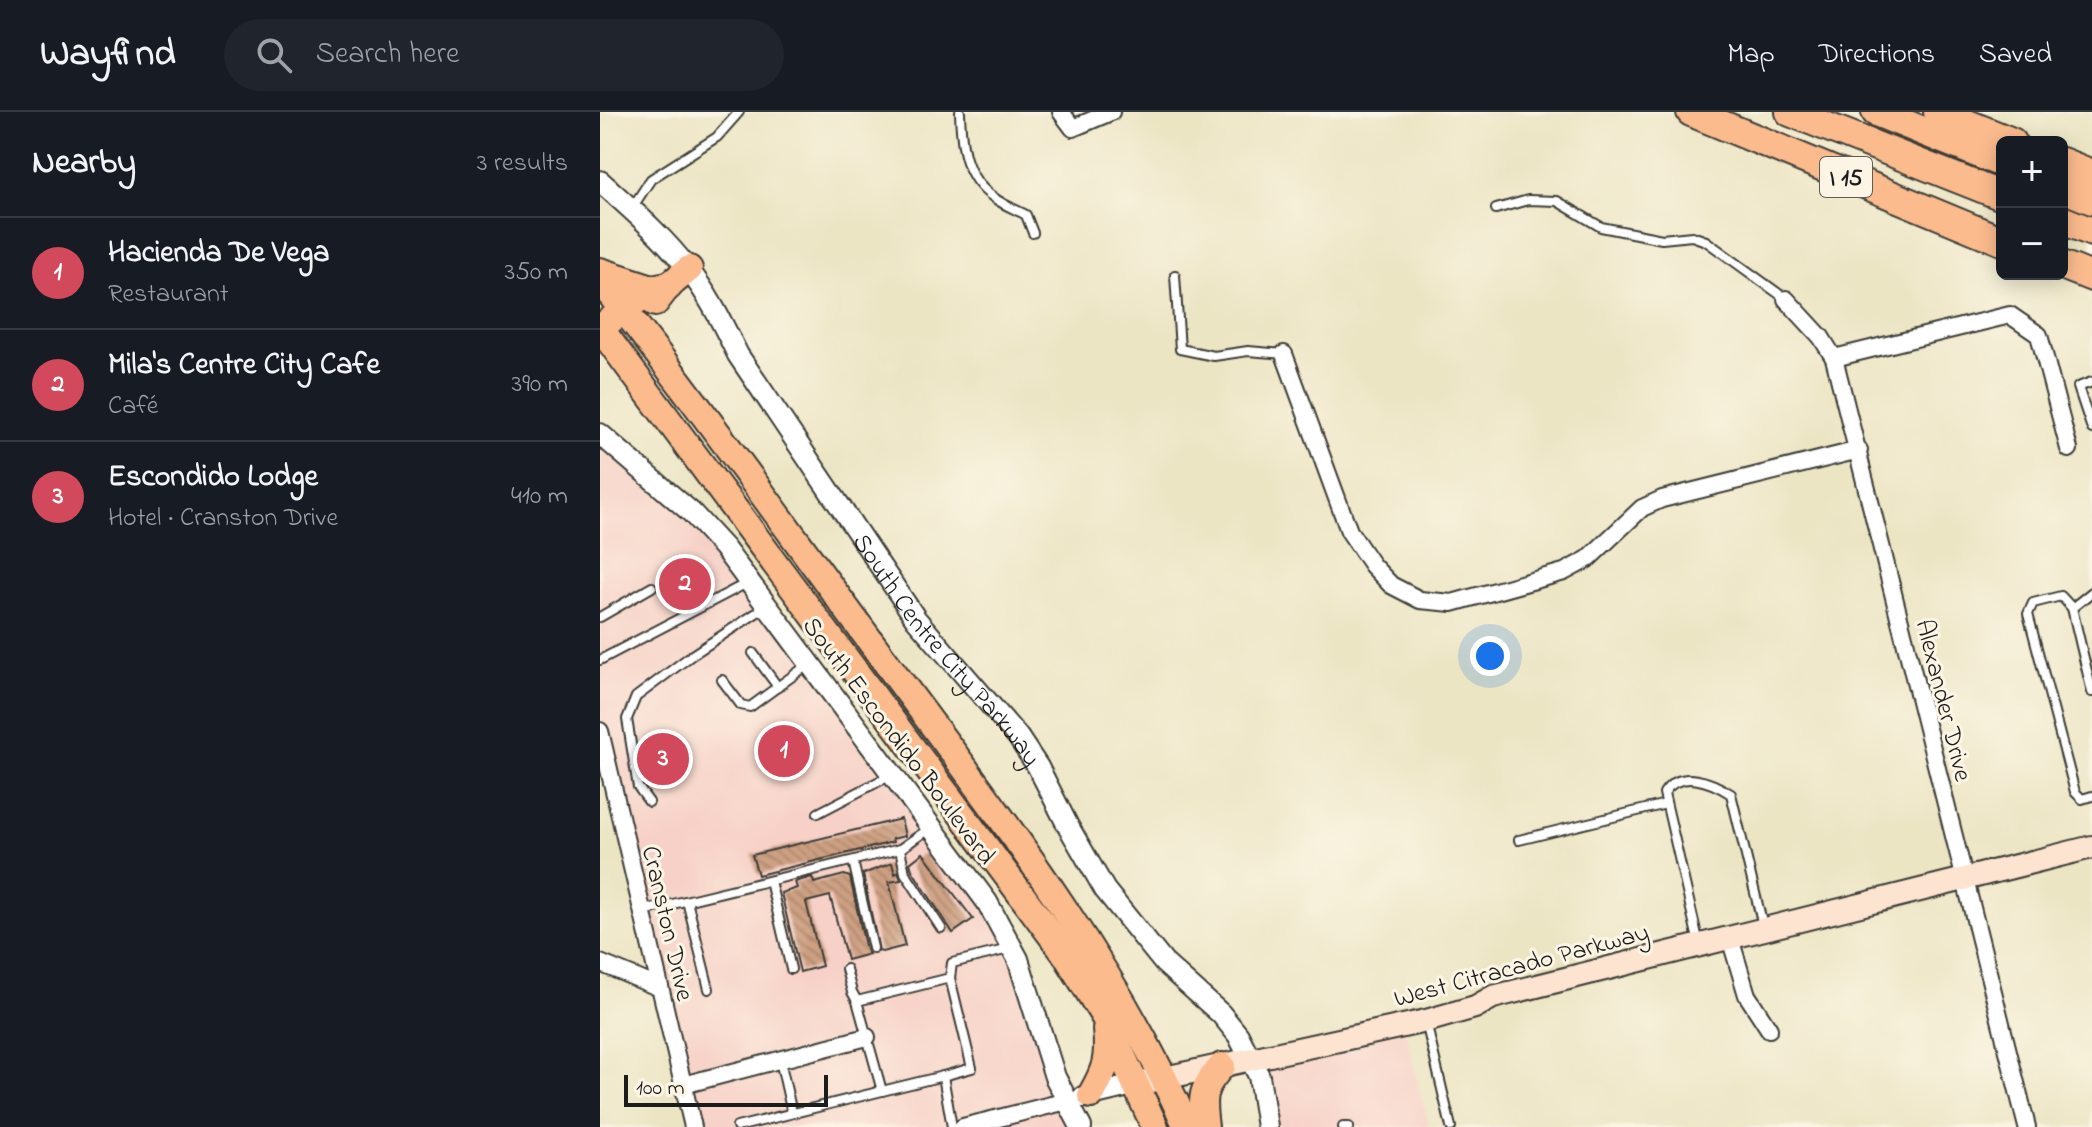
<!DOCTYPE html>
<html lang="en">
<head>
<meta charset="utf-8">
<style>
	body { margin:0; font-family:"Indie Flower",sans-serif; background:#20242c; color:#f1f3f6 }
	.controls { position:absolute; right:24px; top:24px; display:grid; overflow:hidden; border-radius:12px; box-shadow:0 4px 20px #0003 }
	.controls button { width:72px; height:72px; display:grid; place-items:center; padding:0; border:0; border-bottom:2px solid #363941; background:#171b24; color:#f1f3f6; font:40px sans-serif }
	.scale { position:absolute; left:24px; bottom:20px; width:204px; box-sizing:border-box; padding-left:8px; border:4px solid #1c1c1c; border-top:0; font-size:22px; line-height:28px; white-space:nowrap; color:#1c1c1c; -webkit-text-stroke:6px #fcf5e5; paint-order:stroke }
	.you { position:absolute; left:890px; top:544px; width:28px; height:28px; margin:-20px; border:6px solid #fff; border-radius:50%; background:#1a73e8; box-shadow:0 0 0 12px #1a73e833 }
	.badge { display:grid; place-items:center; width:52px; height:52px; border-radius:50%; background:#d1495b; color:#fff; font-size:26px; font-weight:700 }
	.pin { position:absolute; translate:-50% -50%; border:4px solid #fff; box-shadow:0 2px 8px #0006 }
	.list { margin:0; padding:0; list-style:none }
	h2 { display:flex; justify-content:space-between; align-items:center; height:104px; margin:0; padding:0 32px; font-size:34px }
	h2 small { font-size:26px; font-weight:400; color:#9ea1a6 }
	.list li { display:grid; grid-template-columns:52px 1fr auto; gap:24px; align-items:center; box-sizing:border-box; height:112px; padding:0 32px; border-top:2px solid #363941 }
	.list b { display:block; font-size:30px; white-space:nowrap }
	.list p { margin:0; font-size:26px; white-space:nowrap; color:#9ea1a6 }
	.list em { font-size:26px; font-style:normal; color:#9ea1a6 }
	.icon { flex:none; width:44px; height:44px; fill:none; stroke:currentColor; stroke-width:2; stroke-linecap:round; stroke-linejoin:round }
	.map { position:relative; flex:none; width:1492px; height:1015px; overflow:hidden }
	header { display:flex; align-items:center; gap:48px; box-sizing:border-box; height:112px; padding:0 40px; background:#171b24; border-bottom:2px solid #363941 }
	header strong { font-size:38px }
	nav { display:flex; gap:44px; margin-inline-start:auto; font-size:28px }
	.search { width:560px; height:72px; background:#20242c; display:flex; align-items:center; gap:20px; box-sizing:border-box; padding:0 28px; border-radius:44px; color:#9ea1a6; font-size:30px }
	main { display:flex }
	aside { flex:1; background:#171b24 }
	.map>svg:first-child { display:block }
	.built { fill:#f7d1c7 }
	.building { fill:url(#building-back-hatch) }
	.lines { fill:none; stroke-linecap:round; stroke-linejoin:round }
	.service-casing { stroke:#3b3a35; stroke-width:12 }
	.minor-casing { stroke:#3b3a35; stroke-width:20 }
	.tertiary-casing { stroke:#3b3a35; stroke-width:24 }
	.secondary-casing { stroke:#3b3a35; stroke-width:26 }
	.trunk-casing { stroke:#3b3a35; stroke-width:30 }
	.motorway-casing { stroke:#3b3a35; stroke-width:32 }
	.service { stroke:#fff; stroke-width:8 }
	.minor { stroke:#fff; stroke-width:16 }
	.tertiary { stroke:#fff; stroke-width:20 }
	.secondary { stroke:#fde4d1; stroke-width:22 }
	.trunk { stroke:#fbbb8d; stroke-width:26 }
	.motorway { stroke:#fbbb8d; stroke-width:28 }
	.labels { text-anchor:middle; stroke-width:6; stroke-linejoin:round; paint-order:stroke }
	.shield { fill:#fcf5e5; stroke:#5f5d58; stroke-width:2 }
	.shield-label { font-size:24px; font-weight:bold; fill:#1c1c1c }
	.street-label { font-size:26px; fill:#1c1c1c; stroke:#fcf5e5 }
</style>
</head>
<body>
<header>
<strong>Wayfind</strong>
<div class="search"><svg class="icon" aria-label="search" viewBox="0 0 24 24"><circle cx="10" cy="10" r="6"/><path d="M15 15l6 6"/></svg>Search here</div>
<nav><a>Map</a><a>Directions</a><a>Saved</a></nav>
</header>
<main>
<aside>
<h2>Nearby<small>3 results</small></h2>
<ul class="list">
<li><span class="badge">1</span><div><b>Hacienda De Vega</b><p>Restaurant</p></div><em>350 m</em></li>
<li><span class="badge">2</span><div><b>Mila's Centre City Cafe</b><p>Café</p></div><em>390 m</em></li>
<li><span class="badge">3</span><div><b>Escondido Lodge</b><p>Hotel · Cranston Drive</p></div><em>410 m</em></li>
</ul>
</aside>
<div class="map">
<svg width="1492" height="1015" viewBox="0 0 1492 1015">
	<defs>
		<pattern id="building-back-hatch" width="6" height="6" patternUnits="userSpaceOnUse" patternTransform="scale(2)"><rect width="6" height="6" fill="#cfa183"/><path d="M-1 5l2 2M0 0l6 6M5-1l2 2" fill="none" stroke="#a7826a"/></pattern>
	</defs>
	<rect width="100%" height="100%" fill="#fcf5e5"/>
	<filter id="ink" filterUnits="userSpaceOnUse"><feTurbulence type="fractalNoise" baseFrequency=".0125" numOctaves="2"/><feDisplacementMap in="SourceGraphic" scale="16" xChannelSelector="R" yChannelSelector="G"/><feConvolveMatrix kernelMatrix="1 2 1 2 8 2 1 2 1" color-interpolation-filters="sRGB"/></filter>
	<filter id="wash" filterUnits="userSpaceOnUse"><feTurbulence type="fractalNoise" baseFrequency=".006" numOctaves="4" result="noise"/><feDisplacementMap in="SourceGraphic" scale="32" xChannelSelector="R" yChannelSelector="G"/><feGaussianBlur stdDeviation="1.8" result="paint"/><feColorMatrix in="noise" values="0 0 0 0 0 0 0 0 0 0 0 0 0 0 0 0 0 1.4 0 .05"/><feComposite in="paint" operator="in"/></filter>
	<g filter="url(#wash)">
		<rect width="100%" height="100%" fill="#ece5c4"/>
		<g class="built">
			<polygon points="0,322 92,401 387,790 481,1015 93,1015 0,619"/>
			<polygon points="804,914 829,1015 667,1015 652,949"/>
		</g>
		<g id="blocks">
			<g class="building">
				<polygon points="301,707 305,724 292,727 293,730 158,763 152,743"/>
				<polygon points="323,741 373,807 353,821 312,758 310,751"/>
				<polygon points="292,751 295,762 298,760 301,768 289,770 305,834 282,840 279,839 263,762"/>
				<polygon points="244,763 250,765 266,838 269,842 247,848 230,784 206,790 222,854 200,860 181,781 197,776 195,770 212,765 214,771"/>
			</g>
		</g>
	</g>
	<g filter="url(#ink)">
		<use href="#blocks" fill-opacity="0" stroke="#3b3a35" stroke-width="2"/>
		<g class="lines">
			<g class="service-casing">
				<g id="service">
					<path d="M360,0C361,32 364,65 393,85C403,93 415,97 426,103L433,121"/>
					<polyline points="32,96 51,67 117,25 139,0"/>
					<polyline points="896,97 928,88 957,89 1001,115 1062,127 1092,124 1106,129 1186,187"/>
					<polyline points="575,163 580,237 614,244 648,239 684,242"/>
					<polyline points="1492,270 1478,275 1492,317"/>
					<polyline points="1472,496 1492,480"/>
					<polyline points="0,505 52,475"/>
					<polyline points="153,541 178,575"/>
					<polyline points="0,548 149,470"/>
					<polyline points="122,568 141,593 150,595 209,552"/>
					<polyline points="1492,580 1472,496 1461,484 1433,491 1428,502 1475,680 1482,687 1492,684"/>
					<polyline points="49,690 38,675 27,607 36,585 92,543 167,494"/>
					<polyline points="218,701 293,662"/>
					<polyline points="919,728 1066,692"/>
					<polyline points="300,737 305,761 341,816"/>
					<polyline points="253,749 273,836"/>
					<polyline points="170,769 191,857"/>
					<polyline points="87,789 109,877"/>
					<polyline points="42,795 52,797 300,737 330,716"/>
					<path d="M1099,832L1064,681C1080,656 1112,670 1131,682L1163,814"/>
					<polyline points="246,857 252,880 257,889"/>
					<polyline points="350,866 257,889 282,979 343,964 352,1015"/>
					<polyline points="826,910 851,1015"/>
					<polyline points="180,948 192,1001"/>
					<polyline points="343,964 372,956 350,866 352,851 413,836"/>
					<polyline points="137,1015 282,979"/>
					<polyline points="743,1015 749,1015"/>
				</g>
			</g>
			<g class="minor-casing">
				<g id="minor">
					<polyline points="461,0 473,16 511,0"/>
					<polyline points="1186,187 1221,225 1234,246 1427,1015"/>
					<polyline points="684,242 749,419 772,453 791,473 820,488 852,491 964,460 988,447 1042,396 1062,387 1259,338"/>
					<polyline points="1234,246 1410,203 1439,223 1469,337"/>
					<polyline points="0,619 93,1015"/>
					<polyline points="1130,826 1147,883 1169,917"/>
					<polyline points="0,851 60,876"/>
					<polyline points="83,973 267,925"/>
					<polyline points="363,1015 467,989"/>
				</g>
			</g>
			<g class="tertiary-casing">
				<g id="tertiary">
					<path id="s1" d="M0,69C31,97 63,124 88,157C109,183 123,213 138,243L316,507L418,625L438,655L468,714L505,778L564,851L621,902L638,923L659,964L667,1015"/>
					<polyline points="0,322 92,401 124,436 387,790 418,847 455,965 481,1015"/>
					<polyline points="483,985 537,972"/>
				</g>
			</g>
			<g class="secondary-casing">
				<polyline id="secondary" points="537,972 826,909 875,895 893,885 1492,735"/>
			</g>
			<g class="trunk-casing">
				<g id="trunk">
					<polyline points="52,177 0,216 466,843 505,906 555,1015"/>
					<polyline points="55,191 68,174 89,157"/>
					<path d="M24,198C115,314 200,435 288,553C399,703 510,844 587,1015"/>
					<path d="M491,983C506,957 509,947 506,917"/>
					<path d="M605,1015C601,984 601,977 622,954"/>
				</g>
			</g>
			<g class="motorway-casing">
				<g id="motorway">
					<polyline points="1091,0 1402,129"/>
					<polyline points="1190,0 1402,84"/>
					<polyline points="1276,0 1402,51"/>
					<polyline points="1338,0 1412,30"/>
					<polyline points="1462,50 1492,62"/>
					<polyline points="1462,76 1492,88"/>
					<polyline points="1462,108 1492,120"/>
					<polyline points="1462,153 1492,165"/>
					<polyline points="0,160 52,177 68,174"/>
					<polyline points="0,167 24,198"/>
				</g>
			</g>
			<use href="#service" class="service"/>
			<use href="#minor" class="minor"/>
			<use href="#tertiary" class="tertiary"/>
			<use href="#secondary" class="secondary"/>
			<use href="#trunk" class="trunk"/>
			<use href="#motorway" class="motorway"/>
		</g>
	</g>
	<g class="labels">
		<rect class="shield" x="1220" y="45" width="52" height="40" rx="6"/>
		<g class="shield-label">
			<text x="1246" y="73">I 15</text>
		</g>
		<g class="street-label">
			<text dy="9" stroke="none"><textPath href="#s1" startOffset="586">South Centre City Parkway</textPath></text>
			<text transform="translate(1345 588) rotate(76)" y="9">Alexander Drive</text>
			<text transform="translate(300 628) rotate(53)" y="9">South Escondido Boulevard</text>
			<text transform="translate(69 811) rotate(77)" y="9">Cranston Drive</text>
			<text transform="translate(921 852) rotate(-15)" y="9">West Citracado Parkway</text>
		</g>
	</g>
</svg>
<div class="controls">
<button>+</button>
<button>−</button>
</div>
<div class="scale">100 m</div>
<div class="you"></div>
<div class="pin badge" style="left:184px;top:639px">1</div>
<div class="pin badge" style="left:85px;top:472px">2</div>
<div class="pin badge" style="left:63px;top:647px">3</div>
</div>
</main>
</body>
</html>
